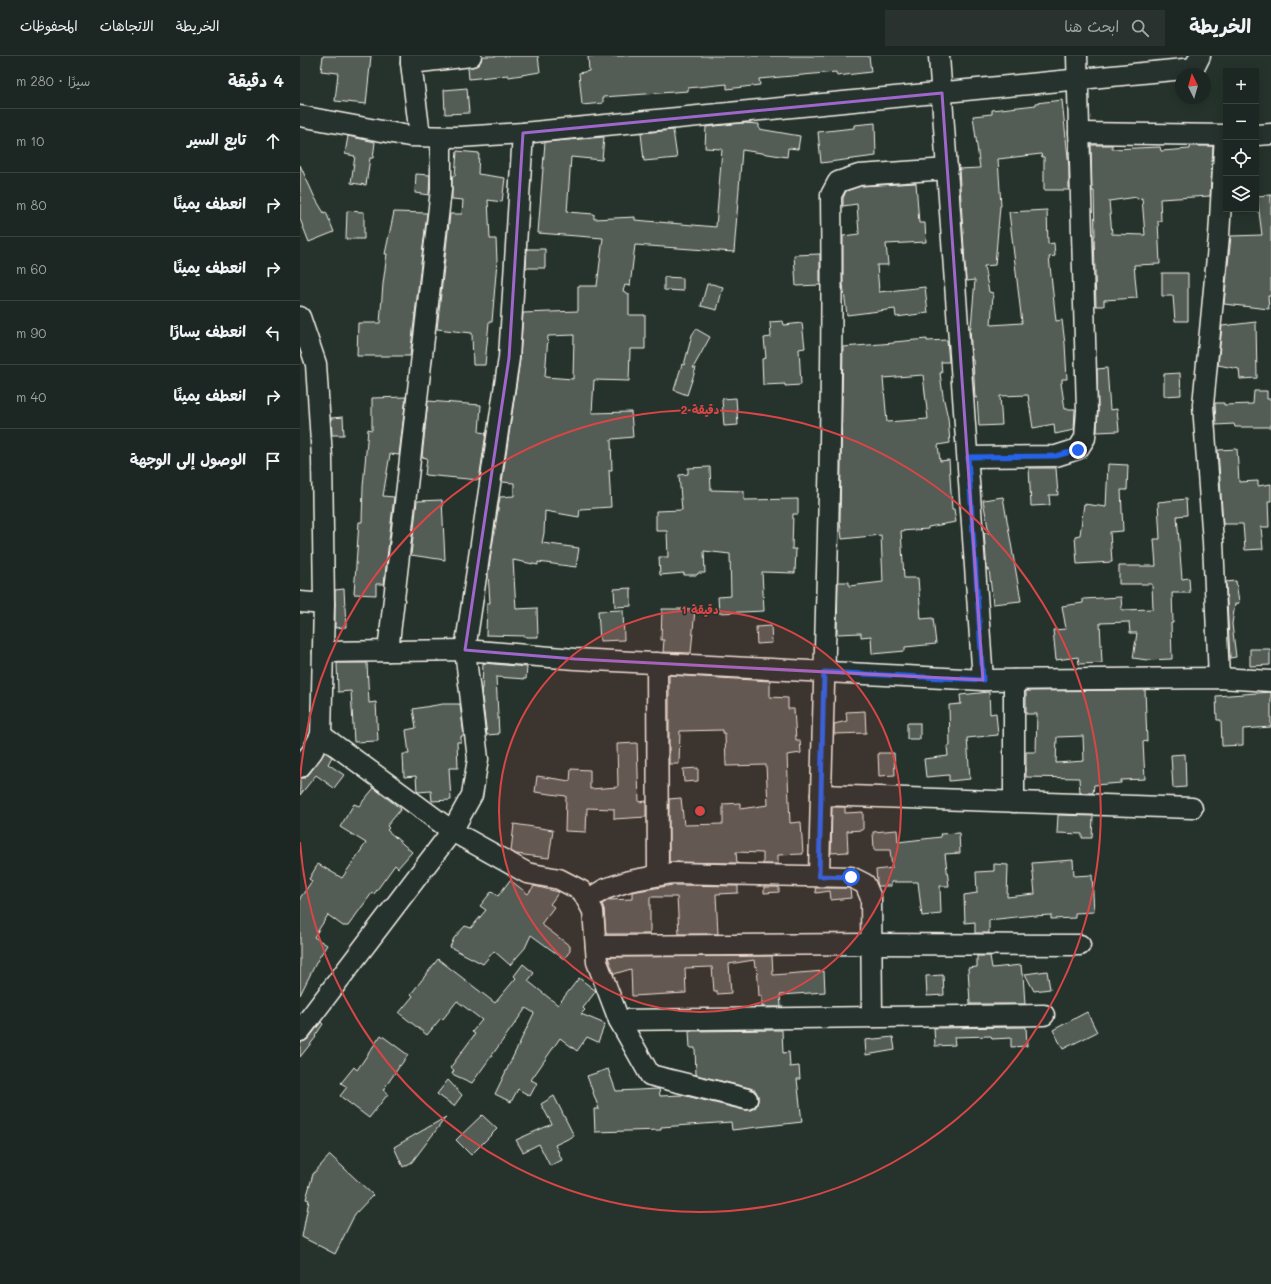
<!DOCTYPE html>
<html lang="ar">
<head>
<meta charset="utf-8">
<style>
	body { margin:0; font-family:Mali,"Playpen Sans Arabic",sans-serif; background:#29322f; color:#f1f3f6; direction:rtl }
	.controls { position:absolute; right:12px; top:12px; display:grid; overflow:hidden; border-radius:0px; box-shadow:0 2px 10px #0003 }
	.controls button { width:36px; height:36px; display:grid; place-items:center; padding:0; border:0; border-bottom:1px solid #3a4340; background:#1c2622; color:#f1f3f6; font:20px sans-serif }
	.compass { position:absolute; left:875px; top:12px; width:36px; height:36px; border-radius:50%; background:#1c2622; box-shadow:0 2px 10px #0003; rotate:355deg }
	.stop { position:absolute; width:12px; height:12px; margin:-9px; border:3px solid #2563eb; border-radius:50%; background:#fff }
	.stop.end { background:#2563eb; border-color:#fff; box-shadow:0 1px 4px #0008 }
	.list { margin:0; padding:0; list-style:none }
	h2 { display:flex; justify-content:space-between; align-items:center; height:52px; margin:0; padding:0 16px; font-size:17px }
	h2 small { font-size:13px; font-weight:400; color:#a0a5a5 }
	.list li { display:grid; grid-template-columns:26px 1fr auto; gap:12px; align-items:center; box-sizing:border-box; height:64px; padding:0 16px; border-top:1px solid #3a4340 }
	.list b { display:block; font-size:15px; white-space:nowrap }
	.list em { font-size:13px; font-style:normal; color:#a0a5a5 }
	.icon { flex:none; width:22px; height:22px; fill:none; stroke:currentColor; stroke-width:2; stroke-linecap:round; stroke-linejoin:round }
	.map { position:relative; flex:none; width:971px; height:1228px; overflow:hidden; direction:ltr }
	header { display:flex; align-items:center; gap:24px; box-sizing:border-box; height:56px; padding:0 20px; background:#1c2622; border-bottom:1px solid #3a4340 }
	header strong { font-size:19px }
	nav { display:flex; gap:22px; margin-inline-start:auto; font-size:14px }
	.search { width:280px; height:36px; background:#29322f; display:flex; align-items:center; gap:10px; box-sizing:border-box; padding:0 14px; border-radius:0px; color:#a0a5a5; font-size:15px }
	main { display:flex }
	aside { flex:1; background:#1c2622 }
	.map>svg:first-child { display:block }
	.building { fill:#525c55; stroke:#f4f1e8; fill-rule:evenodd }
	.lines { fill:none; stroke-linecap:round; stroke-linejoin:round }
	.street-casing { stroke:#f4f1e8; stroke-width:23 }
	.street { stroke:#26332d; stroke-width:20 }
	.route { stroke:#2563eb; stroke-width:5 }
	.marked { fill:none; stroke:#9f67cb; stroke-width:3; stroke-linejoin:round }
	.ring { fill:none; stroke:#da4645; stroke-width:2 }
	.centre { fill:#da4645; stroke:#26332d; stroke-width:2 }
	.ring-label { font-size:12px; text-anchor:middle; font-weight:bold; fill:#da4645; stroke:#26332d; stroke-width:3; stroke-linejoin:round; paint-order:stroke }
</style>
</head>
<body>
<header>
<strong>الخريطة</strong>
<div class="search"><svg class="icon" aria-label="search" viewBox="0 0 24 24"><circle cx="10" cy="10" r="6"/><path d="M15 15l6 6"/></svg>ابحث هنا</div>
<nav><a>الخريطة</a><a>الاتجاهات</a><a>المحفوظات</a></nav>
</header>
<main>
<div class="map">
<svg width="971" height="1228" viewBox="0 0 971 1228">
	<rect width="100%" height="100%" fill="#26332d"/>
	<filter id="ink" filterUnits="userSpaceOnUse"><feTurbulence type="fractalNoise" baseFrequency=".025" numOctaves="2"/><feDisplacementMap in="SourceGraphic" scale="8" xChannelSelector="R" yChannelSelector="G"/><feConvolveMatrix kernelMatrix="1 2 1 2 8 2 1 2 1" color-interpolation-filters="sRGB"/></filter>
	<g filter="url(#ink)">
		<g class="building">
			<polygon points="23,0 71,0 66,48 35,45 38,17 21,15"/>
			<polygon points="182,0 238,0 240,16 209,21 208,19 169,23 168,12 178,9 181,5"/>
			<polygon points="288,0 569,0 571,16 537,20 536,16 459,23 460,29 427,33 427,28 388,32 388,35 303,41 303,47 282,49 279,17 289,15"/>
			<polygon points="167,32 169,57 145,58 144,34"/>
			<polygon points="762,44 769,111 769,134 744,134 744,101 742,101 741,98 698,103 701,150 700,150 695,209 684,210 689,236 693,237 691,269 722,267 709,156 747,154 748,188 754,187 755,200 749,201 756,265 762,264 765,288 767,323 762,323 762,327 761,327 765,353 775,353 774,374 755,378 754,368 733,372 728,339 700,340 702,369 679,370 677,341 675,342 673,304 672,304 670,271 671,271 675,224 667,225 666,224 659,113 680,112 673,60 692,58 692,54 736,49 736,47"/>
			<path d="M442,67L459,68V73L500,80L498,93L488,92L487,101L442,94L434,196L335,189L330,230L325,229L323,235L329,238V259H345V293H330L329,325L294,324L292,357L331,356L333,381L312,383L311,384L312,414H309L311,451L280,453L279,461L245,455L244,477L242,487L279,492L276,511L238,506V509L213,504L216,553L237,552L238,581H226L225,580L186,579L187,547H190L188,517L200,441L214,440V427L202,426L220,304L223,257L278,255V230H297L303,182L238,177L245,86L304,81L302,104L271,101L267,156L294,158V163L335,161V164L416,171L422,93L405,92L406,71ZM274,279L273,323L245,321L248,280Z"/>
			<polygon points="575,67 576,100 521,107 518,76 554,72 554,69"/>
			<polygon points="373,74 377,102 344,105 341,77"/>
			<polygon points="48,80 75,86 73,102 70,102 66,129 51,127 55,100 45,98"/>
			<path d="M791,89H812V93L860,91L861,95L890,93V90H913L910,140L860,143L861,165H858L860,208L834,209L837,242L804,244V250H796L794,180H795L794,135H792ZM837,141V143L842,142L845,179L812,178L809,145Z"/>
			<polygon points="157,95 179,97 178,118 205,122 202,146 188,144 190,183 196,183 197,205 192,266 189,266 185,309 173,309 172,277 137,273 150,158 162,158 163,144 152,143 152,120 155,120"/>
			<polygon points="0,109 15,142 24,157 26,156 34,176 9,186 0,163"/>
			<polygon points="116,118 130,119 129,139 115,137"/>
			<polygon points="616,127 619,167 625,167 626,186 586,188 588,209 577,209 579,236 625,231 628,257 596,261 595,253 547,259 543,228 543,180 559,178 557,148 543,150 543,142 546,135 561,130"/>
			<polygon points="971,139 971,240 968,240 969,253 924,248 931,180 962,179 957,140"/>
			<polygon points="47,155 64,156 64,183 46,183"/>
			<polygon points="94,156 127,157 110,300 57,300 58,267 80,267 83,228 87,198 85,198"/>
			<polygon points="227,193 245,193 245,212 226,212"/>
			<polygon points="520,198 520,229 496,230 494,199"/>
			<polygon points="862,217 888,217 888,265 875,265 873,240 862,240"/>
			<polygon points="364,221 383,222 383,235 364,234"/>
			<polygon points="407,228 412,228 423,231 417,254 401,250"/>
			<polygon points="483,265 484,269 502,267 505,292 499,293 501,329 485,330 485,328 463,329 462,303 466,302 464,282 471,281 470,266"/>
			<polygon points="956,266 957,322 940,323 939,313 918,309 922,270"/>
			<polygon points="396,273 410,281 393,312 396,312 387,339 374,334 382,308 384,309 392,279"/>
			<path d="M627,283V285L647,284L649,306H641L642,317H640L643,340L648,362L650,387L638,389L640,405L649,404L652,453H654L656,466L628,471V473L601,475L604,522H618L621,563L633,562L636,588L605,591V595L572,598L571,580L561,581V577L537,578L538,526H549V530L583,526L581,479L542,483L540,466L543,291L594,287V286ZM623,319L628,363L587,366L583,322Z"/>
			<polygon points="807,312 810,354 817,353 819,375 797,376 798,354 797,313"/>
			<polygon points="880,317 881,339 864,340 864,318"/>
			<polygon points="954,335 967,335 967,343 971,343 971,371 935,371 934,368 916,369 915,347 924,347 924,349 953,348"/>
			<polygon points="106,341 99,399 90,398 83,440 94,441 84,528 76,528 76,539 54,538 59,466 62,466 63,431 68,373 72,374 72,342"/>
			<polygon points="436,342 438,369 424,370 422,343"/>
			<polygon points="128,345 181,349 179,376 186,377 179,424 125,419 127,402 122,401"/>
			<polygon points="43,361 44,379 32,379 31,362"/>
			<polygon points="937,393 939,426 958,425 958,430 971,428 971,445 968,445 969,471 961,471 963,493 945,494 943,468 923,468 918,394"/>
			<polygon points="808,408 828,409 827,434 821,434 823,475 810,476 812,506 777,508 775,480 780,479 784,448 806,451"/>
			<polygon points="410,411 411,434 444,435 444,444 498,443 498,458 493,458 492,493 496,493 495,517 462,516 464,555 419,557 418,541 431,540 430,498 404,495 405,517 398,517 397,519 384,519 384,517 360,519 359,501 368,501 367,475 356,475 356,455 382,454 379,419 388,418 388,412"/>
			<polygon points="729,412 756,412 758,439 749,439 750,449 731,450"/>
			<polygon points="703,441 721,545 693,548 689,513 687,514 684,477 689,477 683,444"/>
			<polygon points="886,443 887,459 877,460 882,523 889,522 890,537 872,537 873,567 871,567 872,603 847,604 833,602 837,577 830,577 829,566 800,567 802,607 779,608 778,601 756,604 753,574 766,573 762,550 783,547 783,543 821,541 822,554 853,553 852,528 819,528 819,510 856,510 854,483 860,483 858,446"/>
			<polygon points="142,444 145,504 111,499 117,445"/>
			<polygon points="936,525 939,547 935,548 932,568 936,601 930,602 926,526"/>
			<polygon points="331,532 331,550 315,551 314,533"/>
			<polygon points="44,533 46,571 35,572 35,534"/>
			<polygon points="362,553 395,553 391,597 363,596 364,584 361,584"/>
			<polygon points="323,554 324,584 300,585 298,555"/>
			<polygon points="471,570 472,587 457,588 456,571"/>
			<polygon points="950,593 970,593 970,609 950,610"/>
			<polygon points="37,607 67,607 69,647 76,646 78,685 54,686 51,635 38,636"/>
			<polygon points="183,607 227,611 226,623 196,621 199,678 187,679 181,633 182,633"/>
			<polygon points="369,619 470,625 470,641 488,642 488,653 494,653 496,684 500,684 501,697 487,699 490,767 501,766 503,798 478,799 478,808 463,808 463,797 436,796 437,807 369,806 369,743 381,742 384,769 423,768 423,748 440,747 440,753 468,749 466,709 426,710 425,677 423,677 423,674 380,675 379,708 369,708"/>
			<path d="M845,634L847,685L843,686L845,723L821,724V727L794,729L793,737H780L779,722L726,721V696H736L737,658H726V635ZM783,680L784,705L756,707L757,681Z"/>
			<polygon points="689,636 690,658 696,657 698,679 667,682 670,723 649,725 649,719 626,721 624,703 648,700 647,690 650,690 649,649 661,648 660,639"/>
			<polygon points="971,636 971,671 943,673 943,689 922,690 921,664 917,664 916,640"/>
			<polygon points="143,648 160,648 164,680 161,680 161,686 157,686 158,712 149,712 151,744 132,745 131,735 118,736 117,735 116,720 104,721 103,698 109,698 106,674 116,672 113,653"/>
			<polygon points="565,655 566,677 534,678 534,668 547,665 546,656"/>
			<rect x="607" y="667" width="13" height="16"/>
			<polygon points="337,687 339,746 346,745 346,761 314,763 314,753 287,752 286,776 265,775 266,740 235,736 237,720 270,725 271,713 290,714 290,733 318,731 317,688"/>
			<polygon points="25,696 32,701 28,708 44,719 34,732 16,719 0,739 0,722 5,722 9,718"/>
			<polygon points="578,697 594,697 595,719 579,720"/>
			<polygon points="885,698 886,731 873,732 871,699"/>
			<polygon points="398,712 398,725 384,726 383,713"/>
			<polygon points="74,732 101,753 87,770 89,772 87,774 112,796 98,812 95,809 74,838 72,837 48,870 43,870 28,859 14,881 27,889 18,903 0,939 0,842 12,825 9,823 18,808 42,822 66,787 40,771 54,748 59,750"/>
			<polygon points="532,751 545,751 545,757 563,756 563,774 547,775 548,796 531,797"/>
			<polygon points="758,759 793,760 792,782 782,782 782,778 757,777"/>
			<polygon points="214,768 253,774 249,802 216,798 211,795"/>
			<polygon points="597,774 598,786 641,781 640,778 659,777 660,797 645,798 649,830 640,830 641,858 622,860 618,826 591,826 591,830 578,830 577,826 576,814 592,812 590,794 574,794 573,776"/>
			<polygon points="773,804 774,820 792,819 794,856 775,857 775,862 751,863 751,859 734,860 734,859 689,864 689,877 675,877 675,866 665,867 664,839 677,837 676,816 694,815 694,808 708,809 707,841 735,838 732,807"/>
			<polygon points="210,824 228,838 234,830 259,836 250,848 254,851 241,868 270,890 270,895 264,903 231,879 225,892 210,909 194,895 183,908 150,891 154,882 165,870 171,872 186,854 180,850 192,835 198,840"/>
			<polygon points="373,829 438,830 438,837 416,838 418,878 379,878 377,841 350,841 350,878 306,878 304,854 302,848 309,844 332,843 332,836"/>
			<polygon points="464,831 479,831 479,836 464,837"/>
			<polygon points="515,832 548,832 550,833 551,842 531,844 530,835 516,837"/>
			<polygon points="472,900 473,919 524,915 525,936 480,939 481,951 462,951 462,940 459,940 457,910 455,911 454,904 429,908 431,937 417,938 417,935 414,935 412,911 385,912 386,937 332,940 331,913 314,918 308,901"/>
			<polygon points="677,900 690,900 692,912 721,909 722,919 723,919 725,948 670,948 668,912 677,911"/>
			<polygon points="138,903 195,947 216,922 214,920 223,908 234,917 228,925 258,949 279,922 296,935 283,952 285,954 281,958 305,968 298,986 287,981 277,995 260,982 231,1024 237,1027 230,1040 218,1033 211,1046 195,1038 234,957 226,952 172,1027 152,1018 154,1014 150,1012 175,978 172,976 182,964 157,945 143,963 141,962 127,979 99,957 113,940 111,938"/>
			<polygon points="747,915 750,933 734,935 725,918"/>
			<polygon points="643,919 644,939 627,940 626,920"/>
			<polygon points="787,956 797,976 763,993 753,974"/>
			<polygon points="21,966 23,968 15,980 16,981 0,1001 0,986 5,985 9,982"/>
			<polygon points="726,971 727,990 711,991 711,982 692,983 691,980 654,981 655,989 635,990 634,972"/>
			<polygon points="482,974 483,997 489,996 490,1011 499,1010 500,1023 497,1023 502,1066 432,1074 431,1066 361,1071 361,1074 295,1076 294,1053 299,1053 287,1020 308,1013 316,1035 359,1033 360,1040 382,1039 444,1054 451,1054 456,1051 458,1045 458,1039 455,1034 450,1032 396,1019 395,992 390,992 389,975"/>
			<polygon points="81,979 108,999 100,1010 99,1009 99,1011 83,1034 88,1038 69,1062 40,1040 47,1031 41,1027 54,1011 57,1014"/>
			<polygon points="593,981 595,994 566,999 565,984"/>
			<polygon points="148,1024 162,1039 154,1050 137,1038"/>
			<polygon points="254,1040 274,1080 255,1089 262,1104 250,1110 239,1088 223,1096 216,1084 252,1068 241,1048"/>
			<polygon points="182,1059 197,1073 171,1099 156,1084"/>
			<polygon points="146,1061 112,1106 103,1111 94,1091"/>
			<polygon points="30,1099 73,1139 55,1158 35,1198 2,1181 9,1144 6,1143 13,1118"/>
		</g>
		<g class="lines">
			<g class="street-casing">
				<g id="street">
					<polyline points="111,0 111,7 120,80"/>
					<polyline points="639,0 683,624"/>
					<polyline points="111,7 171,0"/>
					<polyline points="0,60 109,80 159,81 223,77 894,12 900,0"/>
					<polyline points="779,77 926,79"/>
					<polyline points="956,79 971,78"/>
					<polyline points="0,261 16,308 22,402 24,548 21,679 12,696 0,711"/>
					<polyline points="668,401 756,400 778,393 785,382 787,354 777,0"/>
					<polyline points="0,546 24,548"/>
					<polyline points="88,595 141,134 141,81"/>
					<polyline points="23,596 165,594 275,603 683,624 919,622 971,625"/>
					<polyline points="357,607 358,819"/>
					<polyline points="919,622 913,486 903,349 919,180 925,79"/>
					<polyline points="21,679 152,775 227,817 259,823 282,835 293,855 297,906 319,964 350,1019 447,1043"/>
					<polyline points="521,739 892,752"/>
					<polyline points="714,746 714,624"/>
					<path d="M519,820C524,593 534,366 531,139L538,126L559,119L648,113"/>
					<polyline points="287,844 305,833 329,825 372,817 551,821 565,828 571,842 572,961"/>
					<polyline points="296,890 571,888 780,889"/>
					<polyline points="319,964 744,959"/>
					<polyline points="0,975 152,775 172,739 178,703 165,594 209,302 223,77"/>
				</g>
			</g>
			<use href="#street" class="street"/>
		</g>
	</g>
	<g class="lines" filter="url(#ink)">
		<polyline class="route" points="551,821 519,820 524,616 683,624 668,401 756,400 778,394"/>
	</g>
	<path class="marked" d="M642,37L683,624L275,603L165,594L209,302L223,77Z"/>
	<circle cx="400" cy="755" r="201" fill="#da4645" fill-opacity=".12"/>
	<g class="ring">
		<circle cx="400" cy="755" r="201"/>
		<path d="M0 724A401 401 0 1 1 0 786"/>
	</g>
	<circle cx="400" cy="755" r="6" class="centre"/>
	<g class="ring-label">
		<text x="400" y="358">2 دقيقة</text>
		<text x="400" y="558">1 دقيقة</text>
	</g>
</svg>
<div class="controls">
<button>+</button>
<button>−</button>
<button><svg class="icon" aria-label="locate" viewBox="0 0 24 24"><circle cx="12" cy="12" r="6"/><path d="M12 2v4M12 18v4M2 12h4M18 12h4"/></svg></button>
<button><svg class="icon" aria-label="layers" viewBox="0 0 24 24"><path d="M12 4l9 5-9 5-9-5zM3 14l9 5 9-5"/></svg></button>
</div>
<svg class="compass" viewBox="-18 -18 36 36"><path d="M0-13l5 13h-10z" fill="#e53935"/><path d="M0 13l5-13h-10z" fill="#a0a5a5"/></svg>
<div class="stop" style="left:551px;top:821px"></div>
<div class="stop end" style="left:778px;top:394px"></div>
</div>
<aside>
<h2>4 دقيقة<small>سيرًا · 280 m</small></h2>
<ul class="list">
<li><svg class="icon" aria-label="ahead" viewBox="0 0 24 24"><path d="M12 20V5M6 11l6-6 6 6"/></svg><div><b>تابع السير</b></div><em>10 m</em></li>
<li><svg class="icon" aria-label="right" viewBox="0 0 24 24"><path d="M7 20v-9h11M14 6l5 5-5 5"/></svg><div><b>انعطف يمينًا</b></div><em>80 m</em></li>
<li><svg class="icon" aria-label="right" viewBox="0 0 24 24"><path d="M7 20v-9h11M14 6l5 5-5 5"/></svg><div><b>انعطف يمينًا</b></div><em>60 m</em></li>
<li><svg class="icon" aria-label="left" viewBox="0 0 24 24"><path d="M17 20v-9H6M10 6l-5 5 5 5"/></svg><div><b>انعطف يسارًا</b></div><em>90 m</em></li>
<li><svg class="icon" aria-label="right" viewBox="0 0 24 24"><path d="M7 20v-9h11M14 6l5 5-5 5"/></svg><div><b>انعطف يمينًا</b></div><em>40 m</em></li>
<li><svg class="icon" aria-label="arrive" viewBox="0 0 24 24"><path d="M6 21V4h12l-3 4 3 4H6"/></svg><div><b>الوصول إلى الوجهة</b></div></li>
</ul>
</aside>
</main>
</body>
</html>
